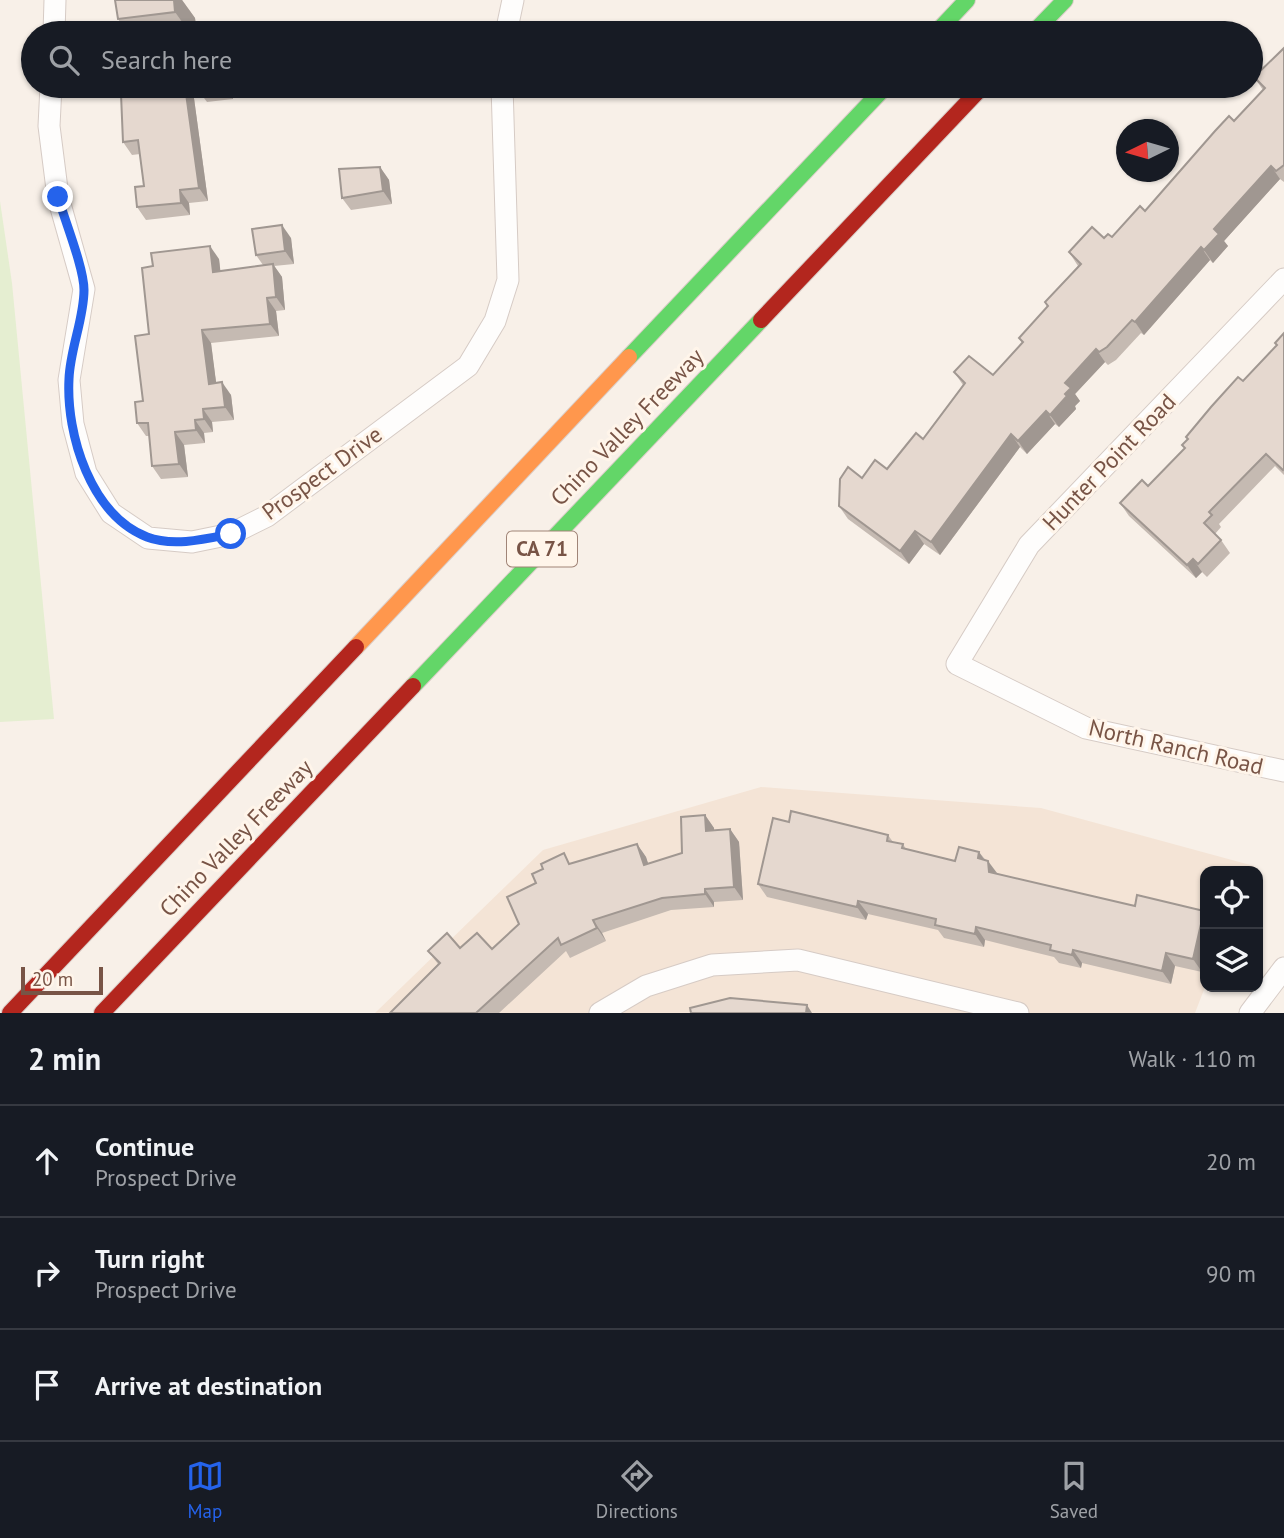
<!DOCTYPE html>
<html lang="en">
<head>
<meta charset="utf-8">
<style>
	body { margin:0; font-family:"PT Sans",sans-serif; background:#242831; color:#f1f3f6 }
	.controls { position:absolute; right:21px; bottom:21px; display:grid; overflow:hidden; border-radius:14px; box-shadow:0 2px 5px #0004 }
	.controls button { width:63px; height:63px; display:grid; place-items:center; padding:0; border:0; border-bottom:2px solid #363941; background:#171b24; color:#f1f3f6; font:35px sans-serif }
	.compass { position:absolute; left:1116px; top:119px; width:63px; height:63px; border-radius:50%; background:#171b24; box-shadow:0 2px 5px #0004; rotate:265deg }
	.scale { position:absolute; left:21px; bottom:18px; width:82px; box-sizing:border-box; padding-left:7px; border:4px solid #785446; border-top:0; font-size:19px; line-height:24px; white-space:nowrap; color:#785446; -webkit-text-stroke:5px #fff5ea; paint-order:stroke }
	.stop { position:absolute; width:21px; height:21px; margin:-16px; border:5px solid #2563eb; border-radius:50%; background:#fff }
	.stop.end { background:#2563eb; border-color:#fff; box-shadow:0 2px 7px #0008 }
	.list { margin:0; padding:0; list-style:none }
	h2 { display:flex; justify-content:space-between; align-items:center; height:91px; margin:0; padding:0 28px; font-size:30px }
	h2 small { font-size:23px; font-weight:400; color:#9ea1a6 }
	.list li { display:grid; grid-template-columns:46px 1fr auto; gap:21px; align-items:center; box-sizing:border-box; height:112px; padding:0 28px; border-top:2px solid #363941 }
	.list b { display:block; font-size:26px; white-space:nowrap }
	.list p { margin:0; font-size:23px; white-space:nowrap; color:#9ea1a6 }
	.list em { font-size:23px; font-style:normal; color:#9ea1a6 }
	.icon { flex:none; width:38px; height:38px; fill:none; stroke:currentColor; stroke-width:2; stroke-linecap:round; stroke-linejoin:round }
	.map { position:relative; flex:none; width:1284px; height:1013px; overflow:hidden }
	.search { position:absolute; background:#171b24; box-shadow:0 2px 5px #0004; left:21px; right:21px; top:21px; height:77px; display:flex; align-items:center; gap:18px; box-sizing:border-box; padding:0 24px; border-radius:38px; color:#9ea1a6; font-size:26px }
	.sheet { height:427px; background:#171b24 }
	nav { display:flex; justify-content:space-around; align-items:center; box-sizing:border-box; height:98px; border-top:2px solid #363941; background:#171b24; font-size:19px; color:#9ea1a6 }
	nav a { display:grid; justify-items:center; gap:4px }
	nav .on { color:#2563eb }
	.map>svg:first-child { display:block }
	.residential { fill:#f4e4d6 }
	.green { fill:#e5eed1 }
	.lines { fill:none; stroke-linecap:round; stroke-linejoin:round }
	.street-casing { stroke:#d6cbc5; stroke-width:23 }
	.fast-casing { stroke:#dacdc8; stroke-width:18 }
	.slow-casing { stroke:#dacdc8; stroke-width:18 }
	.jam-casing { stroke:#dacdc8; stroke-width:18 }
	.street { stroke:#fefdfc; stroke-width:21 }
	.fast { stroke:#63d668; stroke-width:16 }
	.slow { stroke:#ff974d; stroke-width:16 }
	.jam { stroke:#b3261e; stroke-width:16 }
	.wall { fill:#c5bab2 }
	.shaded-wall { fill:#a09791 }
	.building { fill:#e5d8cf; stroke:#a09791; stroke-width:2 }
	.route { stroke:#2563eb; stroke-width:9 }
	.labels { text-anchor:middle; stroke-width:6; stroke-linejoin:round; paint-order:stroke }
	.shield { fill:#fff5ea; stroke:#a08477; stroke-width:2 }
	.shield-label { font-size:21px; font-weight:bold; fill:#785446 }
	.street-label { font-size:23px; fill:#785446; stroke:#fff5ea }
</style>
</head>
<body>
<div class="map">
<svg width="1284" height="1013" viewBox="0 0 1284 1013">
	<rect width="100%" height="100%" fill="#f8f0e8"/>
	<polygon class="residential" points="761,787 1041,808 1254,866 1252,871 1205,871 1205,987 1195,1013 375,1013 543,850"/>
	<polygon class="green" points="0,201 12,283 54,719 0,722"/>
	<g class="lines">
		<g class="street-casing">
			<g id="street">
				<polyline points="54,33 55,0"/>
				<polyline points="506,33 513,0"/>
				<polyline points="51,86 49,126 58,197 84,289 69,380 73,424 86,473 111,513 148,538 192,542 231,534 267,516 468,366 495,321 508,280 502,86"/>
				<polyline points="1284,279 1029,545 957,664 1086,728 1284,771"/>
				<polyline points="600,1013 646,986 712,965 798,960 1018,1013"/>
				<polyline points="1250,1013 1284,968"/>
			</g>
		</g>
		<g class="fast-casing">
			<g id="fast">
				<polyline points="936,33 967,0"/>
				<polyline points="1033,33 1065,0"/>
				<polyline points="629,357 886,86"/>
				<polyline points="413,686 761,320"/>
			</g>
		</g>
		<g class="slow-casing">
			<polyline id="slow" points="356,647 629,357"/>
		</g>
		<g class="jam-casing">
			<g id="jam">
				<polyline points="761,320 983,86"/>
				<polyline points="10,1013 356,647"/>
				<polyline points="102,1013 413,686"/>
			</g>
		</g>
		<use href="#street" class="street"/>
		<use href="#fast" class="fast"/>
		<use href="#slow" class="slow"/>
		<use href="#jam" class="jam"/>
	</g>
	<g class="wall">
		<polygon points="182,0 195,18 197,33 128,33 118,19"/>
		<polygon points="1284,48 1284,182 1280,179 1224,241 1228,246 1213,263 1210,260 1144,335 1141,333 1116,360 1108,365 1105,362 1075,394 1080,401 1075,406 1076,409 1059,427 1055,424 1027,454 1020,447 940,555 924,544 909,564 848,519 839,506 862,478 887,469 923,439 963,385 954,372 993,375 1022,343 1019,338 1047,307 1045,302 1078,266 1069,252 1104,238 1112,237 1145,211 1263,90 1254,77"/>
		<polygon points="197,86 232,86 233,99 207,102 198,90"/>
		<polygon points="193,91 208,201 189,203 190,215 146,220 137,207 144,186 140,154 132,155 123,142"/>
		<polygon points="380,167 389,180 392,204 351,210 342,198"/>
		<polygon points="291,238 294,264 274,266 282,277 285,310 276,311 279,336 211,343 216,383 231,395 234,420 212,422 213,432 204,433 205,443 184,445 188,477 161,479 152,466 149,436 146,436 137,423 143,401 219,259 220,271 263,265 256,255"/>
		<polygon points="1284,333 1284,475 1275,466 1219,524 1221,527 1215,534 1221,540 1230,553 1207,577 1202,572 1196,578 1129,516 1120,503 1148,486 1185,448 1182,445 1277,346 1275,343"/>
		<polygon points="705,815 714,828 714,830 730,829 739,842 743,900 714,902 714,907 671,910 602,933 606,941 570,958 566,951 499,1013 390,1013 438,964 428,951 460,948 492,949 519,924 536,883 572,864 637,844 646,857 648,864 682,853"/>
		<polygon points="789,822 888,835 893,842 903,844 906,849 955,861 979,852 997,874 1135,906 1204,911 1202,972 1175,966 1171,984 1082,963 1081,968 1059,963 1054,957 985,940 984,947 944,938 938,930 868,914 866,920 767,897 758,884"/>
	</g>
	<g class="shaded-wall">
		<polygon points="174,0 182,0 195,18 197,33 190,33 175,12"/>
		<polygon points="185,86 189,86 193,91 208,201 199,188"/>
		<polygon points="224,86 232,86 233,99"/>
		<polygon points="1271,166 1280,179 1224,241 1228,246 1213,263 1204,250 1214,229"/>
		<polygon points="380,167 389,180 392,204 383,191"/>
		<polygon points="180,190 189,203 190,215 181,203"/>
		<polygon points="282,225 291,238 294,264 285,251"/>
		<polygon points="210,246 219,259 222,284 213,272"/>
		<polygon points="1201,247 1210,260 1144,335 1135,322"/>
		<polygon points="273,264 282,277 285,310 276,297"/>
		<polygon points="267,298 276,311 279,336 270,324"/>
		<polygon points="202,330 211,343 218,397 209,384"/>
		<polygon points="1096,349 1105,362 1075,394 1080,401 1075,406 1076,409 1059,427 1050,415 1065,394 1065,383"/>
		<polygon points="222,382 231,395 234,420 225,407"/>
		<polygon points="203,409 212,422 213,432 204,419"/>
		<polygon points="1046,411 1055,424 1027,454 1018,441"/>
		<polygon points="195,420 204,433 205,443 196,430"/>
		<polygon points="175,432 184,445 188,477 179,464"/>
		<polygon points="1011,434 1020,447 940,555 931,542"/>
		<polygon points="915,531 924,544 909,564 900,551"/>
		<polygon points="1193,559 1202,572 1196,578 1187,565"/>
		<polygon points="705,815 714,828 715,844 706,831"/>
		<polygon points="730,829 739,842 743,900 734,887"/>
		<polygon points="637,844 646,857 653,878 644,865"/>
		<polygon points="979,852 988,865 978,858"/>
		<polygon points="988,861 997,873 989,872"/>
		<polygon points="705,889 714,902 714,907 705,894"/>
		<polygon points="858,901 868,914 866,920 857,907"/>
		<polygon points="1204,911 1205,913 1205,956 1202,972 1193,959"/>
		<polygon points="593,920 602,933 606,941 597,928"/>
		<polygon points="976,927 985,940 984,947 975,934"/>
		<polygon points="1073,950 1082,963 1081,968 1072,955"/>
		<polygon points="1166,953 1175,966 1171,984 1162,971"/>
		<polygon points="807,1005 812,1013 806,1013"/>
	</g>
	<g class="building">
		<polygon points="115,0 174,0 175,12 118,19"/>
		<polygon points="1284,48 1284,165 1276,171 1271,166 1214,229 1219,234 1204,250 1201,247 1135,322 1132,320 1107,347 1099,352 1096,349 1065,383 1071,388 1065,394 1067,396 1050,415 1046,411 1018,441 1011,434 931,542 915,531 900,551 839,506 840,479 848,467 862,478 875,460 887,469 916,433 923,439 965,383 954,372 969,356 993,375 1023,342 1019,338 1048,306 1045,302 1081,264 1069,252 1092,227 1104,238 1108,234 1112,237 1140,206 1145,211 1215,131 1229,116 1234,121 1265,88 1254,77"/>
		<polygon points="143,86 185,86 199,188 180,190 181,203 137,207 135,187 144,186 138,140 123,142 121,94 143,91"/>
		<polygon points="197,86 224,86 198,90"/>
		<polygon points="380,167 383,191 342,198 339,169"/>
		<polygon points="282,225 285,251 256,255 252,229"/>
		<polygon points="210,246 213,272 273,264 276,297 267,298 270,324 202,330 209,384 222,382 225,407 203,409 204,419 195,420 196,430 175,432 179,464 152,466 148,423 137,423 135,402 143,401 135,336 149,334 142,268 153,266 151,253"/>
		<polygon points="1284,333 1284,469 1283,470 1266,454 1209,512 1212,515 1204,523 1221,540 1198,564 1193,559 1187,565 1120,503 1142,480 1148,486 1185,448 1182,445 1188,439 1186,437 1211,407 1238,377 1243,381 1277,345 1275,343"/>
		<polygon points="791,811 888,835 887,841 903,844 902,848 955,861 959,847 979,852 978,858 988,861 989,872 1135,906 1137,895 1204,911 1193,959 1166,953 1162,971 1073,950 1072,955 1050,950 1051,945 976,927 975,934 935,925 936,919 858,901 857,907 758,884 773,818 789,822"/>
		<polygon points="705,815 706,831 730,829 734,887 705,889 705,894 662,898 593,920 597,928 561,945 558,938 476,1013 390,1013 440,963 428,951 447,933 460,948 477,933 492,949 519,924 507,897 536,883 532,874 543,869 541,864 564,853 569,864 637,844 644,865 682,853 681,817"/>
		<polygon points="730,998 807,1005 806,1013 691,1013 690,1008"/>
	</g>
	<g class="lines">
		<path class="route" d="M58,197C65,221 84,268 84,290C84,319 70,349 69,379C66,435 91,515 147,537C173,547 206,539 231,534"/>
	</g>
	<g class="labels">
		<rect class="shield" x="507" y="531.5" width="70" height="35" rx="5"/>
		<g class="shield-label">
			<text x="542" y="556">CA 71</text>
		</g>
		<g class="street-label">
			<text transform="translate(627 427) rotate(-46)" y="8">Chino Valley Freeway</text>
			<text transform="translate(1109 462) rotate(-46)" y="8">Hunter Point Road</text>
			<text transform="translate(322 473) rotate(-36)" y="8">Prospect Drive</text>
			<text transform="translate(1176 747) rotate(13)" y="8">North Ranch Road</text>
			<text transform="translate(236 838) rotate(-46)" y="8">Chino Valley Freeway</text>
		</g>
	</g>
</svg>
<div class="controls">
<button><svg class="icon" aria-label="locate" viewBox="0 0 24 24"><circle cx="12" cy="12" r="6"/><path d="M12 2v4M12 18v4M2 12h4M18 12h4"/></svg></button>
<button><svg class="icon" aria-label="layers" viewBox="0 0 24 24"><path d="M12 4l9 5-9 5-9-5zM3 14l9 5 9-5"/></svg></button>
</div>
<svg class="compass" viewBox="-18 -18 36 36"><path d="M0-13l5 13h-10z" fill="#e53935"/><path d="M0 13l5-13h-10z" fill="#9ea1a6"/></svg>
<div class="scale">20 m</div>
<div class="stop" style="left:231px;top:534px"></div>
<div class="stop end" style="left:58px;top:197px"></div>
<div class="search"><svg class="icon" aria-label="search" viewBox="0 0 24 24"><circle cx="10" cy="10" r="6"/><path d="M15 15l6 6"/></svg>Search here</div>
</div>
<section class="sheet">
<h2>2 min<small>Walk · 110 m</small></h2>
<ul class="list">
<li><svg class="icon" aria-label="ahead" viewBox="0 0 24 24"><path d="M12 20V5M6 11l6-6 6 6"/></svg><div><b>Continue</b><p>Prospect Drive</p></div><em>20 m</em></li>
<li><svg class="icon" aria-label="right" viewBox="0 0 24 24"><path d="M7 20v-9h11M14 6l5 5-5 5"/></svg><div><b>Turn right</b><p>Prospect Drive</p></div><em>90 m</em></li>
<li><svg class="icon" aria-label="arrive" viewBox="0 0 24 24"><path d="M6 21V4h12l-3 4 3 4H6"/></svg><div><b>Arrive at destination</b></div></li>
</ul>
</section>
<nav>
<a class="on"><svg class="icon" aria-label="map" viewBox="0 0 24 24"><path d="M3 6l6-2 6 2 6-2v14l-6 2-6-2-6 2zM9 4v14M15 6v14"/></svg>Map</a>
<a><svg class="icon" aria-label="directions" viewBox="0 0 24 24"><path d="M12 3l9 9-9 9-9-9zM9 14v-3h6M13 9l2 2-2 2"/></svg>Directions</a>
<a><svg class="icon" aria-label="saved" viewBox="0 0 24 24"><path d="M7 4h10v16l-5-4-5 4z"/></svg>Saved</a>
</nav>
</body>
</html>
